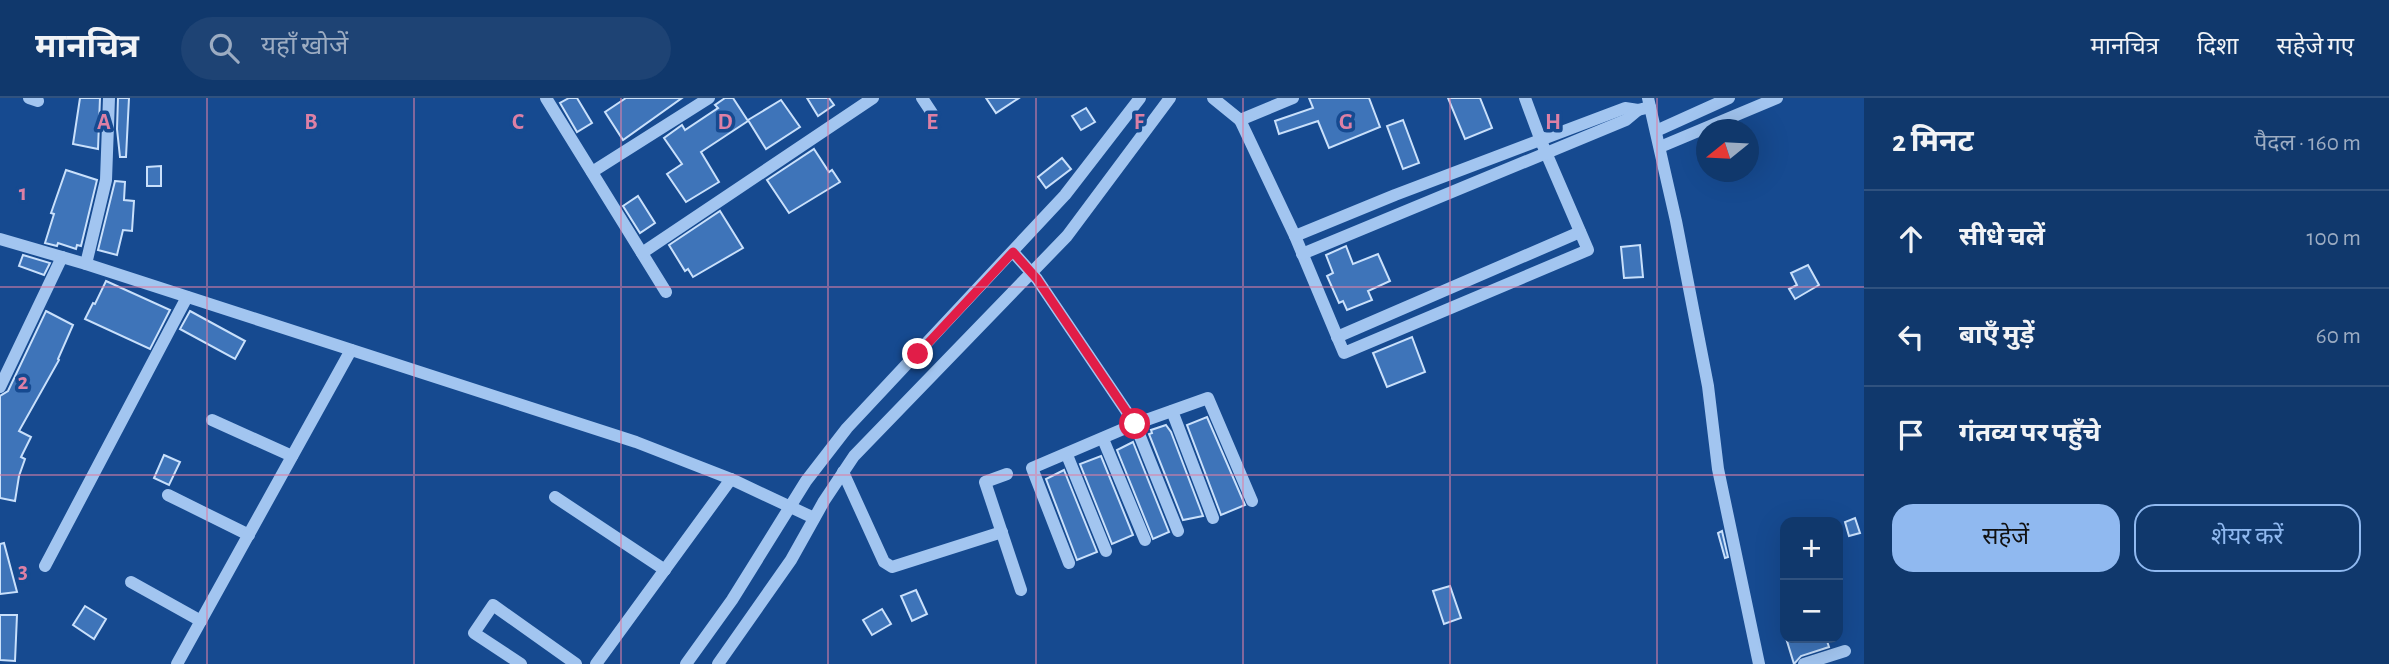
<!DOCTYPE html>
<html lang="hi">
<head>
<meta charset="utf-8">
<style>
	body { margin:0; font-family:"Alegreya Sans","Noto Sans Devanagari",sans-serif; background:#1e4374; color:#f1f3f6 }
	.controls { position:absolute; right:21px; bottom:21px; display:grid; overflow:hidden; border-radius:14px; box-shadow:0 7px 28px #0002 }
	.controls button { width:63px; height:63px; display:grid; place-items:center; padding:0; border:0; border-bottom:2px solid #30527f; background:#10386c; color:#f1f3f6; font:35px sans-serif }
	.compass { position:absolute; left:1696px; top:21px; width:63px; height:63px; border-radius:50%; background:#10386c; box-shadow:0 7px 28px #0002; rotate:252deg }
	.stop { position:absolute; width:21px; height:21px; margin:-16px; border:5px solid #e11d48; border-radius:50%; background:#fff }
	.stop.end { background:#e11d48; border-color:#fff; box-shadow:0 2px 7px #0008 }
	.list { margin:0; padding:0; list-style:none }
	h2 { display:flex; justify-content:space-between; align-items:center; height:91px; margin:0; padding:0 28px; font-size:30px }
	h2 small { font-size:23px; font-weight:400; color:#9cacc2 }
	.list li { display:grid; grid-template-columns:46px 1fr auto; gap:21px; align-items:center; box-sizing:border-box; height:98px; padding:0 28px; border-top:2px solid #30527f }
	.list b { display:block; font-size:26px; white-space:nowrap }
	.list em { font-size:23px; font-style:normal; color:#9cacc2 }
	.actions { display:flex; gap:14px; padding:21px 28px }
	.actions a { flex:1; padding:16px 0; border:2px solid #90b9f0; border-radius:21px; text-align:center; font-size:24px; color:#90b9f0 }
	.actions .main { background:#90b9f0; color:#111 }
	.icon { flex:none; width:38px; height:38px; fill:none; stroke:currentColor; stroke-width:2; stroke-linecap:round; stroke-linejoin:round }
	.map { position:relative; flex:none; width:1864px; height:566px; overflow:hidden }
	header { display:flex; align-items:center; gap:42px; box-sizing:border-box; height:98px; padding:0 35px; background:#10386c; border-bottom:2px solid #30527f }
	header strong { font-size:33px }
	nav { display:flex; gap:38px; margin-inline-start:auto; font-size:24px }
	.search { width:490px; height:63px; background:#1e4374; display:flex; align-items:center; gap:18px; box-sizing:border-box; padding:0 24px; border-radius:38px; color:#9cacc2; font-size:26px }
	main { display:flex }
	aside { flex:1; background:#10386c }
	.map>svg:first-child { display:block }
	.building { fill:#3e74b9; stroke:#c9e0fb; stroke-width:2 }
	.lines { fill:none; stroke-linecap:round; stroke-linejoin:round }
	.minor { stroke:#a2c5f0; stroke-width:12 }
	.route { stroke:#e11d48; stroke-width:9 }
	.grid { fill:none; stroke:#dd80a5; stroke-width:2; stroke-opacity:0.55 }
	.grid-label { font-size:23px; text-anchor:middle; font-weight:bold; fill:#dd80a5; stroke:#164a90; stroke-width:7; stroke-linejoin:round; paint-order:stroke }
</style>
</head>
<body>
<header>
<strong>मानचित्र</strong>
<div class="search"><svg class="icon" aria-label="search" viewBox="0 0 24 24"><circle cx="10" cy="10" r="6"/><path d="M15 15l6 6"/></svg>यहाँ खोजें</div>
<nav><a>मानचित्र</a><a>दिशा</a><a>सहेजे गए</a></nav>
</header>
<main>
<div class="map">
<svg width="1864" height="566" viewBox="0 0 1864 566">
	<rect width="100%" height="100%" fill="#164a90"/>
	<g class="building">
		<polygon points="80,0 100,0 98,51 73,46"/>
		<polygon points="118,0 129,0 126,59 120,59 117,31"/>
		<polygon points="569,0 577,0 592,25 577,34 560,5"/>
		<polygon points="626,0 682,0 623,42 605,14"/>
		<polygon points="725,0 733,0 748,23 701,54 719,84 686,104 667,76 682,66 664,40 682,27 685,32 718,10 715,7"/>
		<polygon points="807,0 829,0 834,7 818,18"/>
		<polygon points="986,0 1019,0 996,15"/>
		<polygon points="1309,0 1369,0 1380,29 1329,50 1318,23 1279,36 1275,23 1313,10"/>
		<polygon points="1448,0 1480,0 1492,30 1465,41"/>
		<polygon points="781,2 800,29 766,51 748,22"/>
		<polygon points="1086,10 1095,24 1081,32 1072,18"/>
		<polygon points="1403,22 1419,65 1403,71 1387,28"/>
		<polygon points="814,51 829,74 832,72 840,84 789,115 767,82"/>
		<polygon points="1062,60 1071,71 1046,90 1038,79"/>
		<polygon points="161,68 161,88 147,88 147,69"/>
		<polygon points="66,72 97,82 81,148 77,147 76,151 58,145 57,148 45,145 54,116 51,115"/>
		<polygon points="115,83 125,84 124,102 134,103 132,133 123,132 117,157 98,152"/>
		<polygon points="638,98 655,125 640,135 623,108"/>
		<polygon points="720,113 743,150 693,179 688,171 685,173 669,147"/>
		<polygon points="1640,147 1643,179 1624,180 1621,149"/>
		<polygon points="1346,148 1353,166 1378,156 1390,183 1368,193 1372,202 1347,212 1343,203 1339,205 1327,178 1333,175 1326,157"/>
		<polygon points="23,157 50,165 44,177 19,168"/>
		<polygon points="1808,167 1819,187 1795,201 1789,191 1797,187 1791,175"/>
		<polygon points="106,183 170,212 150,251 85,221 93,205 95,206"/>
		<polygon points="46,213 73,227 58,261 59,262 19,333 31,339 21,359 25,361 19,378 15,403 0,400 0,298 8,293"/>
		<polygon points="190,213 245,243 235,261 180,231"/>
		<polygon points="1412,239 1425,274 1387,289 1373,255"/>
		<polygon points="1207,319 1245,407 1221,417 1187,327"/>
		<polygon points="1166,327 1171,334 1203,418 1183,422 1149,336 1152,335 1151,332"/>
		<polygon points="1133,344 1169,434 1153,441 1117,352"/>
		<polygon points="164,357 180,364 169,387 154,380"/>
		<polygon points="1101,358 1133,437 1112,446 1080,366"/>
		<polygon points="1064,372 1097,454 1077,462 1046,381"/>
		<polygon points="1855,420 1860,435 1849,438 1845,424"/>
		<polygon points="1722,433 1728,459 1725,460 1718,435"/>
		<polygon points="4,445 17,494 0,496 0,446"/>
		<polygon points="1450,488 1461,520 1444,526 1433,493"/>
		<polygon points="916,492 927,516 912,523 901,498"/>
		<polygon points="85,508 106,521 94,541 73,527"/>
		<polygon points="882,511 891,526 872,537 863,522"/>
		<polygon points="0,517 17,517 15,563 0,562"/>
		<polygon points="1786,540 1826,540 1829,549 1801,558 1794,566"/>
	</g>
	<g class="lines">
		<g class="minor">
			<polyline points="29,0 38,3"/>
			<polyline points="546,0 666,194"/>
			<polyline points="922,0 932,15"/>
			<polyline points="1213,0 1240,22 1293,0"/>
			<polyline points="1648,0 1676,123 1708,288 1718,371 1759,566"/>
			<polyline points="1240,22 1295,138 1344,255 1588,152 1541,43 1525,0"/>
			<polyline points="1656,33 1729,0"/>
			<polyline points="1660,49 1777,0"/>
			<polyline points="592,74 709,0"/>
			<polyline points="1295,138 1395,97 1625,10 1638,12 1650,9"/>
			<polyline points="0,141 86,166 636,344 731,381 814,420"/>
			<polyline points="1013,154 1037,181 1135,326 1178,433"/>
			<polyline points="642,155 873,0"/>
			<polyline points="1302,156 1626,22 1638,12"/>
			<polyline points="86,166 106,82 109,0"/>
			<polyline points="1337,239 1580,134"/>
			<polyline points="0,289 62,159"/>
			<polyline points="1172,313 1213,420"/>
			<polyline points="212,322 292,358"/>
			<polyline points="1103,341 1145,442"/>
			<polyline points="1067,357 1106,453"/>
			<polyline points="843,374 884,464 892,469 1002,434"/>
			<polyline points="1007,376 985,384 1021,492"/>
			<polyline points="168,397 249,437"/>
			<polyline points="555,399 665,472"/>
			<polyline points="1069,465 1032,370 1135,326 1208,300 1252,403"/>
			<polyline points="45,468 187,199"/>
			<polyline points="131,484 201,523"/>
			<polyline points="177,566 351,252"/>
			<polyline points="521,566 474,535 493,507 576,566"/>
			<polyline points="596,566 731,381"/>
			<polyline points="686,566 732,502 806,383 847,330 1065,97 1140,0"/>
			<polyline points="718,566 791,462 824,403 854,358 1067,138 1170,0"/>
			<polyline points="1804,566 1845,553"/>
		</g>
	</g>
	<g class="lines">
		<polyline class="route" points="918,256 1013,154 1037,181 1135,326"/>
	</g>
	<path class="grid" d="M207,0V566M414,0V566M621,0V566M828,0V566M1036,0V566M1243,0V566M1450,0V566M1657,0V566M0,189H1864M0,377H1864"/>
	<g class="grid-label">
		<text x="104" y="31">A</text>
		<text x="311" y="31">B</text>
		<text x="518" y="31">C</text>
		<text x="725" y="31">D</text>
		<text x="932" y="31">E</text>
		<text x="1139" y="31">F</text>
		<text x="1346" y="31">G</text>
		<text x="1553" y="31">H</text>
		<text x="23" y="102">1</text>
		<text x="23" y="291">2</text>
		<text x="23" y="480">3</text>
	</g>
</svg>
<div class="controls">
<button>+</button>
<button>−</button>
</div>
<svg class="compass" viewBox="-18 -18 36 36"><path d="M0-13l5 13h-10z" fill="#e53935"/><path d="M0 13l5-13h-10z" fill="#9cacc2"/></svg>
<div class="stop" style="left:1135px;top:326px"></div>
<div class="stop end" style="left:918px;top:256px"></div>
</div>
<aside>
<h2>2 मिनट<small>पैदल · 160 m</small></h2>
<ul class="list">
<li><svg class="icon" aria-label="ahead" viewBox="0 0 24 24"><path d="M12 20V5M6 11l6-6 6 6"/></svg><div><b>सीधे चलें</b></div><em>100 m</em></li>
<li><svg class="icon" aria-label="left" viewBox="0 0 24 24"><path d="M17 20v-9H6M10 6l-5 5 5 5"/></svg><div><b>बाएँ मुड़ें</b></div><em>60 m</em></li>
<li><svg class="icon" aria-label="arrive" viewBox="0 0 24 24"><path d="M6 21V4h12l-3 4 3 4H6"/></svg><div><b>गंतव्य पर पहुँचे</b></div></li>
</ul>
<div class="actions"><a class="main">सहेजें</a><a>शेयर करें</a></div>
</aside>
</main>
</body>
</html>
